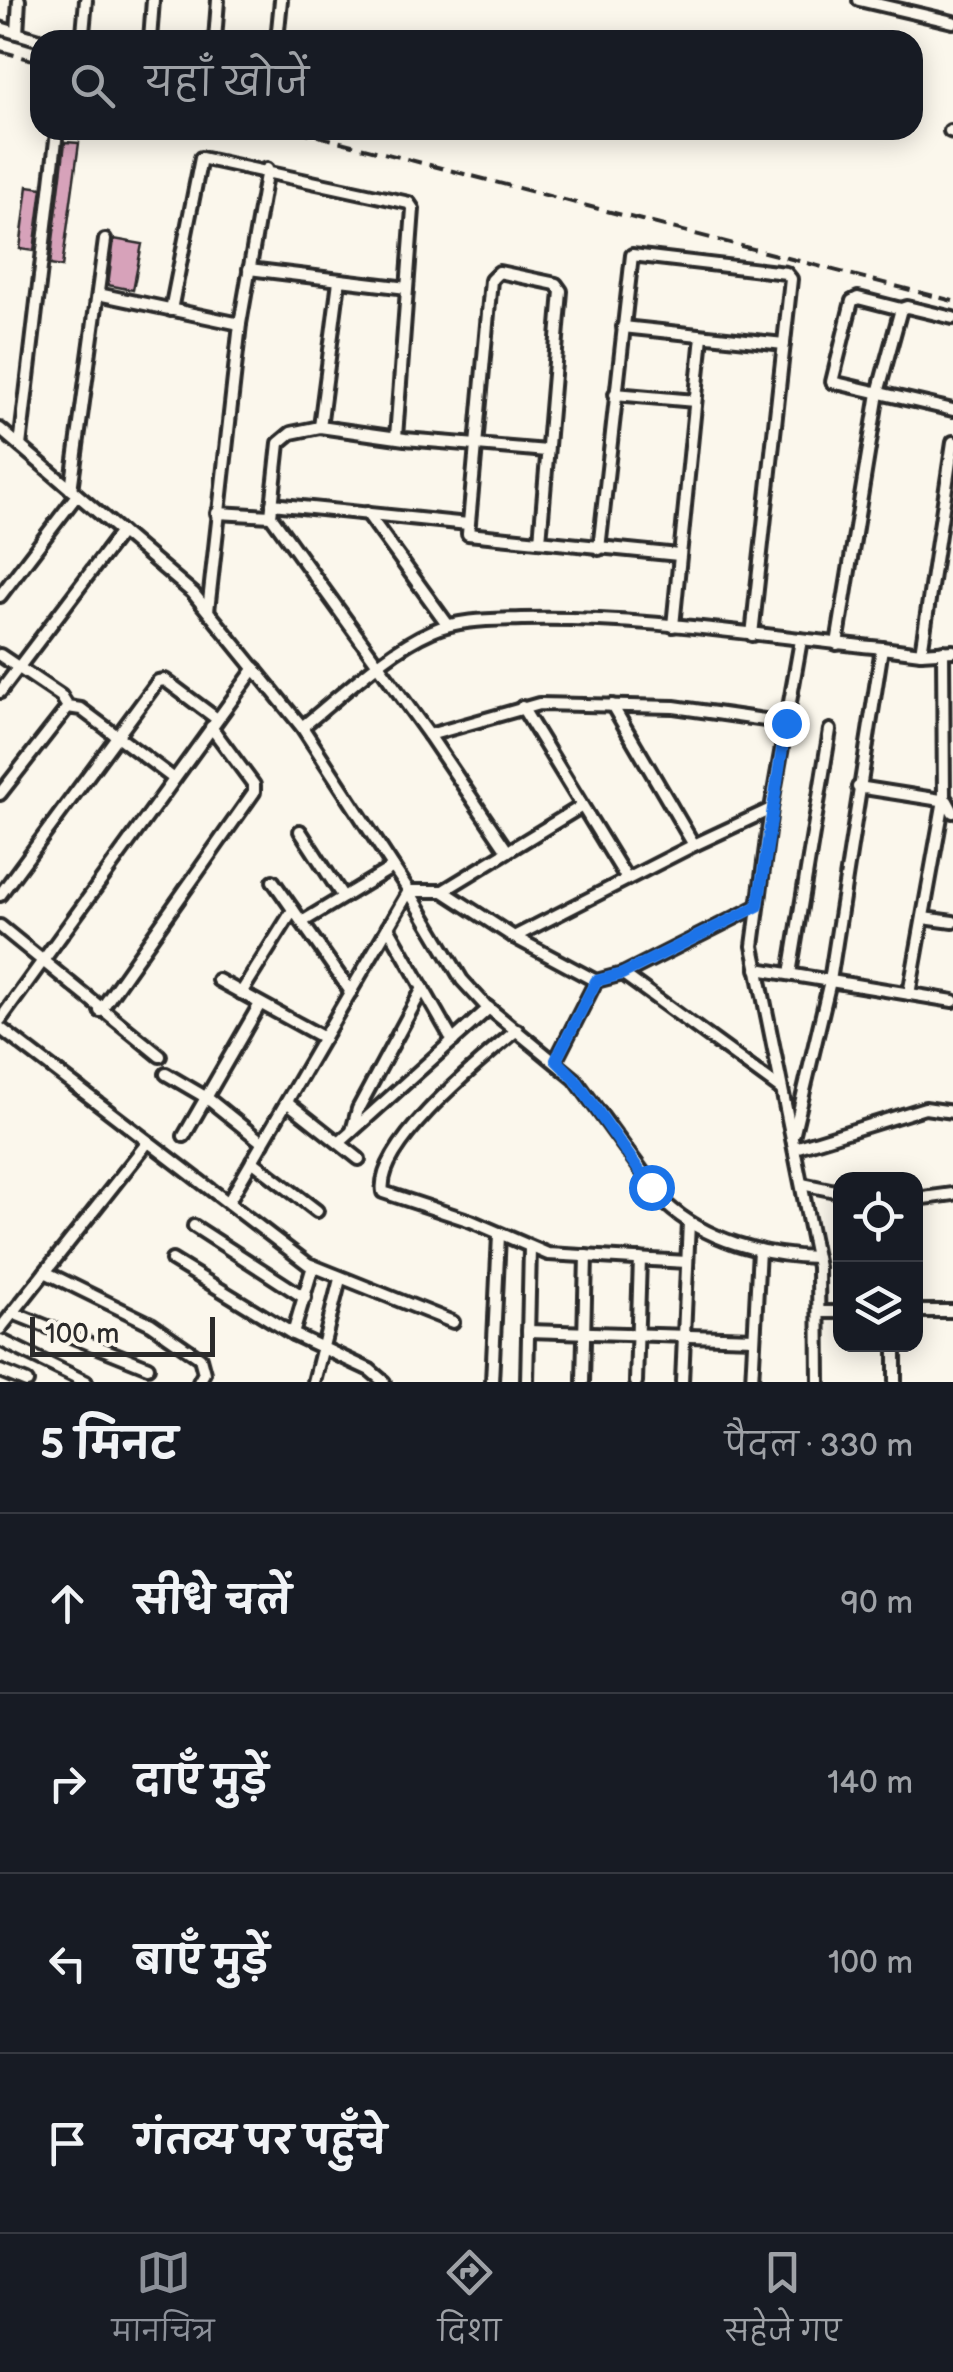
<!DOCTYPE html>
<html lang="hi">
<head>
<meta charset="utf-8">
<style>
	body { margin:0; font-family:"Balsamiq Sans","Playpen Sans Deva",sans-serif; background:#20242c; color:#f1f3f6 }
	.controls { position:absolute; right:30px; bottom:30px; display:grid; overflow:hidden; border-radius:20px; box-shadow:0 5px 25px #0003 }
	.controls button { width:90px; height:90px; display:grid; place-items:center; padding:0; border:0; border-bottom:2px solid #363941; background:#171b24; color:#f1f3f6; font:50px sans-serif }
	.scale { position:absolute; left:30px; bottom:25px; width:185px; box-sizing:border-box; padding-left:10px; border:5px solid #2b2b2b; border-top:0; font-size:28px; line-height:35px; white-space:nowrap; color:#2b2b2b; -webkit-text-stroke:8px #fbf7ec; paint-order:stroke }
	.stop { position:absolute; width:30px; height:30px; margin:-22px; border:8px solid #1a73e8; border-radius:50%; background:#fff }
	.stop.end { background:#1a73e8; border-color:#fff; box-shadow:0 2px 10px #0008 }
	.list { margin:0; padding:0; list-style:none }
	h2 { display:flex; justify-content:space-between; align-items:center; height:130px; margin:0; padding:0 40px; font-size:42px }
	h2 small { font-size:32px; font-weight:400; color:#9ea1a6 }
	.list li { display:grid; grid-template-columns:65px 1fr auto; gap:30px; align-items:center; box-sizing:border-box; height:180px; padding:0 40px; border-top:2px solid #363941 }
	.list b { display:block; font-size:38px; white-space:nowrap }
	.list em { font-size:32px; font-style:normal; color:#9ea1a6 }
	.icon { flex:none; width:55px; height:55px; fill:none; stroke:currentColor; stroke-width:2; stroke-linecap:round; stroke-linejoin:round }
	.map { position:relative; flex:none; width:953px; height:1382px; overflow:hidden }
	.search { position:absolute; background:#171b24; box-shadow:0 5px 25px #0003; left:30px; right:30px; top:30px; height:110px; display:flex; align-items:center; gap:25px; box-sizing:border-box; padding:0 35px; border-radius:30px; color:#9ea1a6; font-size:38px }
	.sheet { height:850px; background:#171b24 }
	nav { display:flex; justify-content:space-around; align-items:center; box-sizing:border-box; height:140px; border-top:2px solid #363941; background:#171b24; font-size:28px; color:#9ea1a6 }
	nav a { display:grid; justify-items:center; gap:5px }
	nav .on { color:#8c9099 }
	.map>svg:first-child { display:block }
	.building { fill:#d7a2ba; stroke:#2b2b2b; stroke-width:2.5 }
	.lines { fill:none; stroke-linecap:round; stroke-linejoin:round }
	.street-casing { stroke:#2b2b2b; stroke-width:18 }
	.street { stroke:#fbf7ec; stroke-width:10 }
	.rail { stroke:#2b2b2b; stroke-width:4; stroke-dasharray:15 8; stroke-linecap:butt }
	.route { stroke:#1a73e8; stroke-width:12 }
</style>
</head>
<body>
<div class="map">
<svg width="953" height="1382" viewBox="0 0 953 1382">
	<rect width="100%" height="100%" fill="#fbf7ec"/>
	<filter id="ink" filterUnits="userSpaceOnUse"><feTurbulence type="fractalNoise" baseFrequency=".01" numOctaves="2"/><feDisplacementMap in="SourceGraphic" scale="20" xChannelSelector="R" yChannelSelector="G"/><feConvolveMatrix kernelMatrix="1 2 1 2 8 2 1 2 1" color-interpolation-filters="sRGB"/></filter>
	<g filter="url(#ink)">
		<g class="building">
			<polygon points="65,142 79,143 62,267 50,265"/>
			<polygon points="28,186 42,188 34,251 20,249"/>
			<polygon points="114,239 142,244 133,290 108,285"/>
		</g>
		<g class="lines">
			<g class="street-casing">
				<g id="street">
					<polyline points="859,0 953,22"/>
					<polyline points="0,28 40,40"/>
					<polyline points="17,33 19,0"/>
					<polyline points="83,33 86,0"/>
					<polyline points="150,40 153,0"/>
					<polyline points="215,40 218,0"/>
					<polyline points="277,40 281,0"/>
					<polyline points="950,131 953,132"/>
					<polyline points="249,269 407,288"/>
					<polyline points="98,294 240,324"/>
					<polyline points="901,309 858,298 852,301 832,382 953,410"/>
					<polyline points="171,310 201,158 409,203 413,209 396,437"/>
					<polyline points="623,327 784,344"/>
					<polyline points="615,394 695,401"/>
					<polyline points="320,427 339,281"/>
					<polyline points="0,429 193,593 302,727 409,891 229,1201"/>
					<polyline points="20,446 56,140"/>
					<polyline points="71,490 105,240"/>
					<polyline points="272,504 468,524"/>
					<polyline points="217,513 271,516"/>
					<polyline points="367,513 448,625"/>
					<polyline points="540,541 561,291 556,284 499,272 491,280 468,534 679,555"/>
					<polyline points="599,549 632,255 786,273 791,279 752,635"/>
					<polyline points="0,596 77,495"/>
					<polyline points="208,611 240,324 267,169"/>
					<polyline points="673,626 702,336"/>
					<polyline points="801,640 771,809 753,946 818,1267 819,1382"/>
					<polyline points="837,644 878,393 901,309 907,307 953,318"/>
					<polyline points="921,653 953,442"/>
					<polyline points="0,655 61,696 68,707"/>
					<polyline points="0,692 121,532"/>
					<polyline points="612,705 694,845"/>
					<polyline points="522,707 627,879"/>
					<path d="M302,727C341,696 386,651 432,631C459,619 493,620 522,619C642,616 763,636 882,648"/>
					<polyline points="429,735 539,704 674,707 786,723"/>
					<polyline points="858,787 947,801 953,812"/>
					<polyline points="0,794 68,707 81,709 173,778"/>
					<polyline points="582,806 443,891 514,937 694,845 771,809"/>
					<polyline points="300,831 343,897"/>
					<polyline points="506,849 429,735 271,516 279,443 291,433 320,427 405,439 547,451"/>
					<polyline points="273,881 351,992"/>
					<path d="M443,891H409L462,980L485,1005L575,1079L666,1204C705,1240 764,1256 816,1257"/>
					<polyline points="0,895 158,681 165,680 217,719"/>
					<polyline points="923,918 953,922"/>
					<polyline points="302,922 393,867"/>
					<polyline points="0,926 160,1056"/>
					<polyline points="388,927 453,1041"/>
					<polyline points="514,937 596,981 623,974 758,906"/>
					<polyline points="757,969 953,1001"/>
					<polyline points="623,974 782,1090"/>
					<polyline points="790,974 830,730"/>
					<polyline points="218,980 324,1038"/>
					<polyline points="241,993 293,910"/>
					<polyline points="909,994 944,800 943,651"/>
					<polyline points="100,1011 254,792 254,785 211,727"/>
					<polyline points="0,1020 255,668"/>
					<polyline points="0,1028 308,1264 453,1322"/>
					<path d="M517,1030C484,1058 375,1145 383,1192L471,1221L548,1254L687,1262"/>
					<polyline points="556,1060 596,981"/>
					<polyline points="166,1074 207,1098 263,1143"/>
					<polyline points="287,1102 359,1159"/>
					<polyline points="352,1131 358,1109 423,988"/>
					<polyline points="794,1133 830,981 882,648 921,653 953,651"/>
					<polyline points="184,1136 260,1004"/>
					<polyline points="339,1143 489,1008"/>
					<polyline points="795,1148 925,1108 953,1112"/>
					<polyline points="252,1161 317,1211"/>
					<polyline points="802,1184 840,1192"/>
					<polyline points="916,1199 953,1194"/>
					<polyline points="194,1226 305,1298"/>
					<polyline points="172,1260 293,1334 370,1370 384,1382"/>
					<polyline points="45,1272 151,1324 200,1358 204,1373 199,1382"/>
					<polyline points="916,1311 953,1311"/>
					<polyline points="820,1312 840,1312"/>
					<polyline points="13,1313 148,1367"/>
					<polyline points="0,1329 148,1142"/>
					<polyline points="528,1331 754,1338"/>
					<polyline points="293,1334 313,1266"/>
					<polyline points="0,1340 86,1382"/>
					<polyline points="0,1371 27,1382"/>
					<polyline points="314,1382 340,1279"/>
					<polyline points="492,1382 499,1235"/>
					<polyline points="527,1382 530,1248"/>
					<polyline points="583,1382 586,1256"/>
					<polyline points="636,1382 640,1259"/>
					<polyline points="682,1382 689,1222"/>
					<polyline points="752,1382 759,1250"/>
					<polyline points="895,1382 895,1344"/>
				</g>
			</g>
			<use href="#street" class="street"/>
			<g class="rail">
				<polyline points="0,51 40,62"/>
				<polyline points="295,130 953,301"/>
			</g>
		</g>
	</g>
	<g class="lines" filter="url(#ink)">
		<polyline class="route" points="651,1187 575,1079 556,1060 596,981 622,974 758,906 786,723"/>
	</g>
</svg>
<div class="controls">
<button><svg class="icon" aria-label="locate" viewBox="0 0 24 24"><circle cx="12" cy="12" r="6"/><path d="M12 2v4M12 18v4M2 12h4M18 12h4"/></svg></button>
<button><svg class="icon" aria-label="layers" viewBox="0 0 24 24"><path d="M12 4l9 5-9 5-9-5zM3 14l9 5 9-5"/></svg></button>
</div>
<div class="scale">100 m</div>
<div class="stop" style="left:651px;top:1187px"></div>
<div class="stop end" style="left:786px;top:723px"></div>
<div class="search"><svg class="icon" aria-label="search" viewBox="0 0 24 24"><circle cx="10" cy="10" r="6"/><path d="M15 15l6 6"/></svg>यहाँ खोजें</div>
</div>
<section class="sheet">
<h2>5 मिनट<small>पैदल · 330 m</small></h2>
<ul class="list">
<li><svg class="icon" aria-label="ahead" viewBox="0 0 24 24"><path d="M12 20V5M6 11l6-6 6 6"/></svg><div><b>सीधे चलें</b></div><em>90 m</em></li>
<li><svg class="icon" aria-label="right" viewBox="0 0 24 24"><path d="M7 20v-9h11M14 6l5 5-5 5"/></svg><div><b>दाएँ मुड़ें</b></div><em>140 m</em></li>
<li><svg class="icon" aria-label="left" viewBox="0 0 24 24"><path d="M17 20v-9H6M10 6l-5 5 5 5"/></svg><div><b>बाएँ मुड़ें</b></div><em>100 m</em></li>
<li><svg class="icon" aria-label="arrive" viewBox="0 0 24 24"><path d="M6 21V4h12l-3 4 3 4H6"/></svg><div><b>गंतव्य पर पहुँचे</b></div></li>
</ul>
</section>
<nav>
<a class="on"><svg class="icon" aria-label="map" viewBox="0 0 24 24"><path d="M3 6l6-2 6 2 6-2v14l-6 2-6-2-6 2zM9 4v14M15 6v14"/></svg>मानचित्र</a>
<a><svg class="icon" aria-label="directions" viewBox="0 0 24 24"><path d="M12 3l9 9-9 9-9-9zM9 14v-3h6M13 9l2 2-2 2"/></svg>दिशा</a>
<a><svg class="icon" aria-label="saved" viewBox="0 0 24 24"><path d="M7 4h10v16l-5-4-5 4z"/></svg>सहेजे गए</a>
</nav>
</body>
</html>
